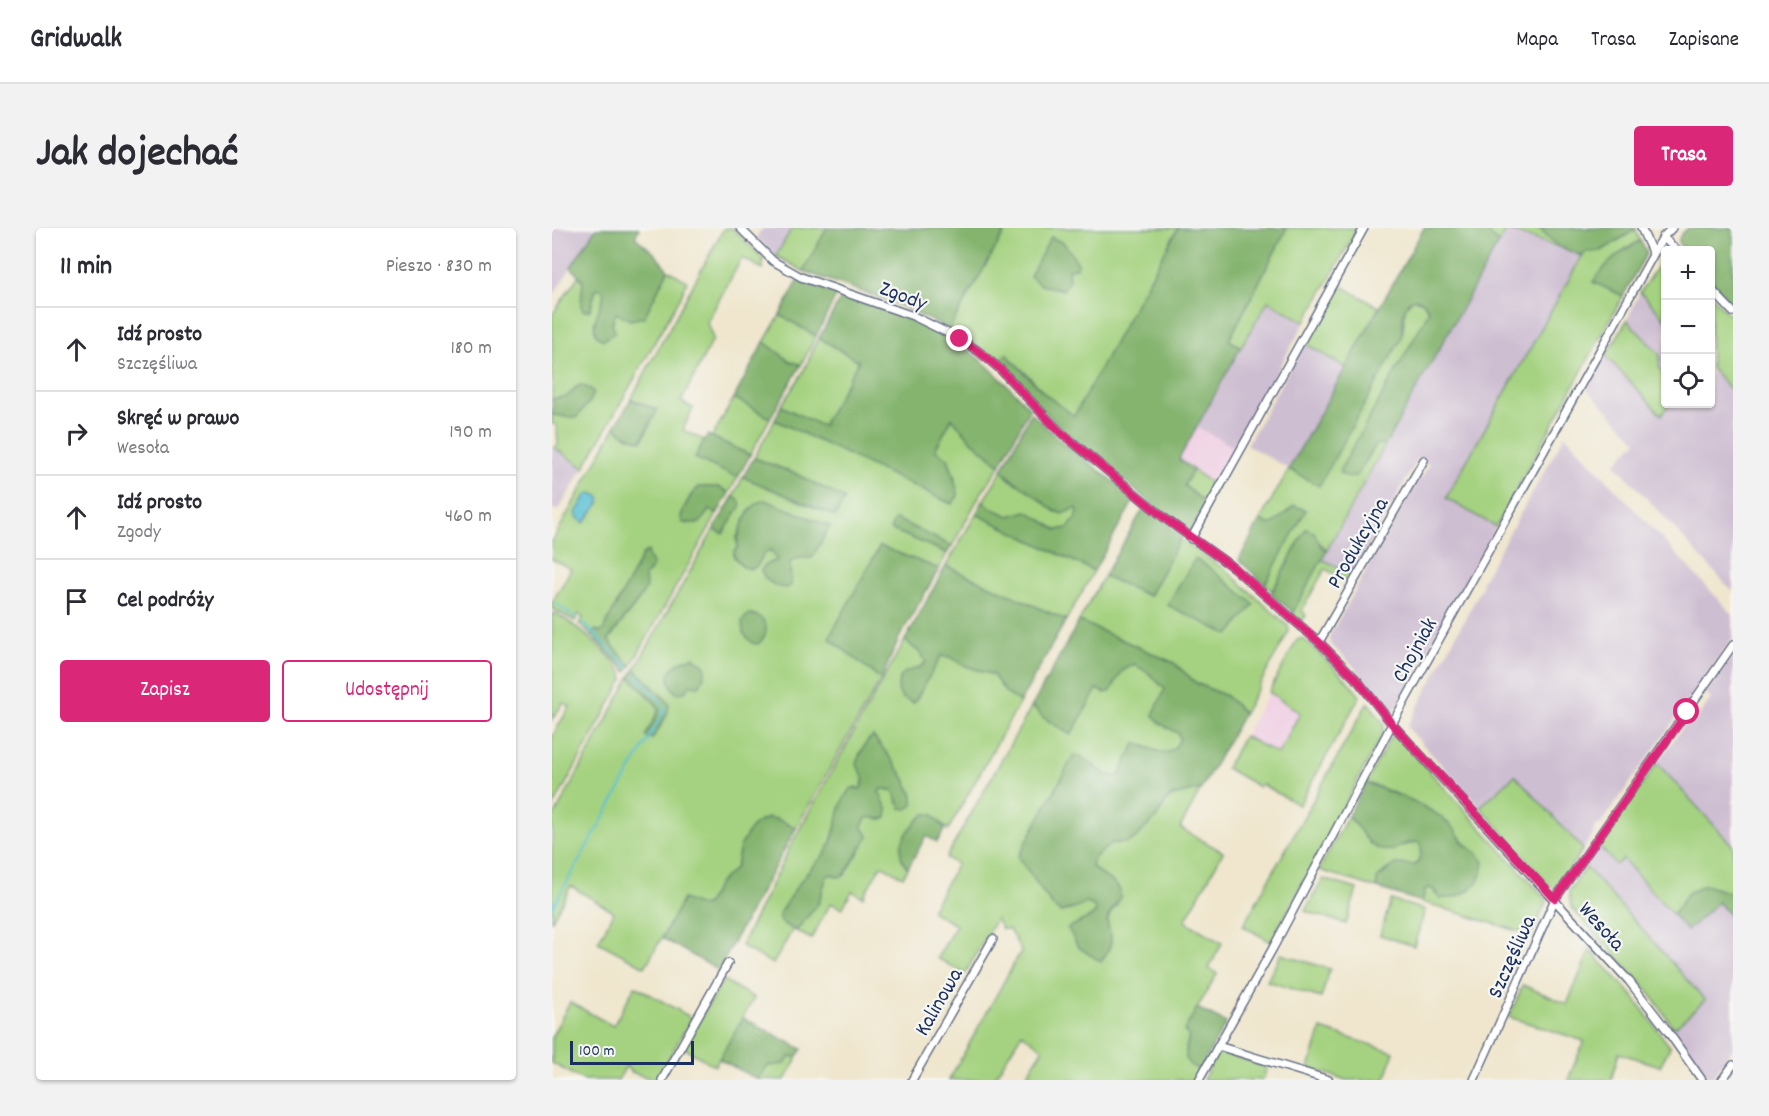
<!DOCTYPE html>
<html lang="pl">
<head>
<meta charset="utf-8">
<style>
	body { margin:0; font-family:Dekko,sans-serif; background:#f2f2f3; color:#2b2b33 }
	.controls { position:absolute; right:18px; top:18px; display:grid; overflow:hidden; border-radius:6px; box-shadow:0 2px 4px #0004 }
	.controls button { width:54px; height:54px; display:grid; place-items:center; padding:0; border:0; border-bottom:2px solid #e1e1e2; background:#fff; color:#2b2b33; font:30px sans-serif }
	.scale { position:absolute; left:18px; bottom:15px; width:124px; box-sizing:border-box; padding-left:6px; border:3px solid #1b2f5e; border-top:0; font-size:16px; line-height:21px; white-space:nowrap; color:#1b2f5e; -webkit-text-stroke:4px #f6f6f2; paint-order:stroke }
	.stop { position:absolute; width:18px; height:18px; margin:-14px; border:4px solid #db2777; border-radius:50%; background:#fff }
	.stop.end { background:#db2777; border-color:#fff; box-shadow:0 2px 6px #0008 }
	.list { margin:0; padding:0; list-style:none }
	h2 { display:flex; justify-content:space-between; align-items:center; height:78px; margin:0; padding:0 24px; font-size:26px }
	h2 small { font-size:20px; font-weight:400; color:#7c7c81 }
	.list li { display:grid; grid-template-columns:39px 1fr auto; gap:18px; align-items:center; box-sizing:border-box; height:84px; padding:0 24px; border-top:2px solid #e1e1e2 }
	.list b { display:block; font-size:22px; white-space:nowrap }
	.list p { margin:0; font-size:20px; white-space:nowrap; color:#7c7c81 }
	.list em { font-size:20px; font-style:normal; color:#7c7c81 }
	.actions { display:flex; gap:12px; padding:18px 24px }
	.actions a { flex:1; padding:14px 0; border:2px solid #db2777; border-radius:6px; text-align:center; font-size:21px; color:#db2777 }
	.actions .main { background:#db2777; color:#fff }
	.icon { flex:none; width:33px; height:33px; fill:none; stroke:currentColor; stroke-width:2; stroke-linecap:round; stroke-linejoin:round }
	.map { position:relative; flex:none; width:1181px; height:852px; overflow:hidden; border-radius:6px }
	header { display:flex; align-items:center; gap:36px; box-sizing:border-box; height:84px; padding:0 30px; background:#fff; border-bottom:2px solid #e1e1e2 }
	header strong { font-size:28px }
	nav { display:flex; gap:33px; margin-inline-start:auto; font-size:21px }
	.intro { display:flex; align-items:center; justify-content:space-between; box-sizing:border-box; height:144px; padding:0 36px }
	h1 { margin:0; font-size:42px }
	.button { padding:15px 27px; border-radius:6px; background:#db2777; color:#fff; font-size:21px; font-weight:700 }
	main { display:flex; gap:36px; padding:0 36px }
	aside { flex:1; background:#fff; border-radius:6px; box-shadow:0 2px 4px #0004 }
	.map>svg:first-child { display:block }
	.built { fill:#f0d0e4 }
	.industrial { fill:#cebed1 }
	.green { fill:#a5d280; stroke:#60806f; stroke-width:1.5; fill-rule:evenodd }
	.forest { fill:#84b46e; stroke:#507266; stroke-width:1.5 }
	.water { fill:#56bfd3; stroke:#387798; stroke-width:1.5 }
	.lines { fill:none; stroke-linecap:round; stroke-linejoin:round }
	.stream { stroke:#56bfd3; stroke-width:2 }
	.minor-casing { stroke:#656f85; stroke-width:10 }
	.minor { stroke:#fff; stroke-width:7 }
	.route { stroke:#db2777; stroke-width:8 }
	.labels { text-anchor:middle; stroke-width:4.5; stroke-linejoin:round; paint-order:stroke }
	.street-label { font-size:22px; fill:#1b2f5e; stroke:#f6f6f2 }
</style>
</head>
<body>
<header>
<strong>Gridwalk</strong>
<nav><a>Mapa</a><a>Trasa</a><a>Zapisane</a></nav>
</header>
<div class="intro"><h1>Jak dojechać</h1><a class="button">Trasa</a></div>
<main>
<aside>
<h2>11 min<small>Pieszo · 830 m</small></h2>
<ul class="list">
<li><svg class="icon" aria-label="ahead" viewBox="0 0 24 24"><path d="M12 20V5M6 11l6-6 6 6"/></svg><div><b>Idź prosto</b><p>Szczęśliwa</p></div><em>180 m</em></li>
<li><svg class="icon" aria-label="right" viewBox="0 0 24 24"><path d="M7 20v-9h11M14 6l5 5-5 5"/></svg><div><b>Skręć w prawo</b><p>Wesoła</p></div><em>190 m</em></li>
<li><svg class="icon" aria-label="ahead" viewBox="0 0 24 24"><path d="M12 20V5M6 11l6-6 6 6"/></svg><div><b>Idź prosto</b><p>Zgody</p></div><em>460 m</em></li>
<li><svg class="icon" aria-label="arrive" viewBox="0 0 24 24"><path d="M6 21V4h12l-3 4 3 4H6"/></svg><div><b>Cel podróży</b></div></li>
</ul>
<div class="actions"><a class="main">Zapisz</a><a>Udostępnij</a></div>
</aside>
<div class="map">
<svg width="1181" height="852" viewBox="0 0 1181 852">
	<rect width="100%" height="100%" fill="#f6f6f2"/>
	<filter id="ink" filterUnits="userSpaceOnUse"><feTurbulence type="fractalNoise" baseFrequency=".0167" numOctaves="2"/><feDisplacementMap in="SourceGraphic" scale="12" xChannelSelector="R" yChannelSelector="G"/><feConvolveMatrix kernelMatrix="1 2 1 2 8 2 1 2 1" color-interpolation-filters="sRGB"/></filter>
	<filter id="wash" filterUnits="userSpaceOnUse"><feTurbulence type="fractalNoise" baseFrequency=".008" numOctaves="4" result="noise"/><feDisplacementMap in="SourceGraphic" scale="24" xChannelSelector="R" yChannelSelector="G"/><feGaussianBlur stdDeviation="1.35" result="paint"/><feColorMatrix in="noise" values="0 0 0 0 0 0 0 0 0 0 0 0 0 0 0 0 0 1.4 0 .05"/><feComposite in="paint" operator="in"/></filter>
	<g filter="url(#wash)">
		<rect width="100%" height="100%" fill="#efe6cd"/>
		<g class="built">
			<polygon points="645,199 682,219 661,257 627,231"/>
			<polygon points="717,464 749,485 726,526 692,508"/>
		</g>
		<g class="industrial">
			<polygon points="0,0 44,0 0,69"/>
			<polygon points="211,0 240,0 224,28 204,10"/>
			<polygon points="954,1 1030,28 894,270 944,299 842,484 800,436 778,416 777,409 867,249 869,251 877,236 866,230 800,348 770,331"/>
			<polygon points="1088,64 1113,91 1114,176 1158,176 1159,140 1181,164 1181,364 1063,236 1085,213 1035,161 1075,92"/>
			<polygon points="716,72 753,94 682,219 645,199"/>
			<polygon points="752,115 794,140 737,241 695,217"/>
			<polygon points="1013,207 1181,387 1181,410 1048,597 1045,597 1041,603 1042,605 1031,621 963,547 928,579 855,499 931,357 929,355"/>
			<polygon points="0,218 32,240 6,283 0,280"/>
			<polygon points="1181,428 1181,618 1105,535 1136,492 1141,496 1159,471 1154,465"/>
			<polygon points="1047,618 1064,636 1070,631 1135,703 1166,674 1181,691 1181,820 1160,850 1156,849 1122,800 1153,772 1034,639 1033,637"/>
		</g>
		<g class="green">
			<polygon points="172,0 180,0 211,30 211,41 190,30 155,94 161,111 129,174 141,180 131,202 152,212 143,230 184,248 187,247 177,265 167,259 147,259 139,267 129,286 135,296 151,291 154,283 157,281 165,286 79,438 56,413 90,367 93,347 99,343 99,333 93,324 91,326 51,402 48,404 44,402 39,407 27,396 31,390 27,386 23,393 0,380 0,375 19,341 0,331 0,314 63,199 73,207 90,213 105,182 79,171"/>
			<polygon points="240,0 275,0 251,43 224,28"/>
			<polygon points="455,0 626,0 522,188 494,167 476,147 454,127 446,136 436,125 397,101"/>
			<polygon points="735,0 806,0 753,94 716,73 689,119 677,112"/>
			<polygon points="933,0 987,0 1007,19 955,2 946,16"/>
			<polygon points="1084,1 1088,13 1073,21 1041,54 1071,68 944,299 894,270 1030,28 1033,24 1049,23"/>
			<polygon points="1113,27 1113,91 1088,64"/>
			<path d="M116,42L135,53L130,66L32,240L3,220L6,216L5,197L0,196V185C23,194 25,187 39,172L24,159L16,168L0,171V87L27,47L31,53L29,78L38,82L44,61L48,60L52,65L49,80L42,95L63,105L60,95L64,84L92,89Z"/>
			<polygon points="786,56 827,79 794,140 752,115"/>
			<polygon points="1158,66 1181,91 1181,164 1159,140"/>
			<polygon points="861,71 871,74 877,84 787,244 805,247 824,217 830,215 833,217 775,322 754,301 720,363 713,356 753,282 742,278 721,296 716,296 708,292 737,241 767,257 851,103 853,80"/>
			<polygon points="228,87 264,108 249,137 238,133 212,114"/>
			<polygon points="1075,92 1108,127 1107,139 1113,151 1114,176 1123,176 1116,178 1109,187 1054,128"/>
			<polygon points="267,110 307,132 270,199 229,178 250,146"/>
			<polygon points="182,170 218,190 198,227 160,209"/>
			<path d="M400,190L419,212L448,237L428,267L400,318L343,292L339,301L395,325L387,341L328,319L277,410L329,451L244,600L224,591L209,592L188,619L184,639L167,655L155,676L148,678L131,672L93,739L46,714L62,684L19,658L0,692V592L78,449L104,476L107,482L94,507L100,511C107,499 120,486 114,472L83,441L162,301L171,305L186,272L181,269L191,249L283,288L292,271L244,246L202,230L223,192L400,276L403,250L396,231L383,222ZM196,284L243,329L237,337L239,356L213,337L225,332L219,322L212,325L205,338L191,339L182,329V323L186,319L184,311Z"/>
			<polygon points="450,242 457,251 481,265 503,284 515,284 524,280 526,282 524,290 516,300 505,302 475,283 457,288 441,281 431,273"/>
			<polygon points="641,242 664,259 654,276 632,257"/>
			<polygon points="424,286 542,343 514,392 394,338"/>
			<polygon points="628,311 675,343 736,398 737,403 692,485 674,468 644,455 622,435 527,393 552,348 597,368"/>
			<polygon points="770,331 801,348 797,354 773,341 750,382 754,388 749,393 740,385"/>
			<path d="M3,385C20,394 68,433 72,450L0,581V509L18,478L11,475L0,492V386Z"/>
			<polygon points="751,410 794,451 808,468 747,577 709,556 707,559 674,540 692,508 726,526 748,485 717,464 745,412"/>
			<path d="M353,412L368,425L374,434L365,442L354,444L362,474L389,428L398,429L414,438L441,447L454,465L468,474L396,602L388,594L373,586C354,601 355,612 351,634L356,640L351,649L329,637L311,669L300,663L290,681L279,675L259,711L244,703L266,676L275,648L279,646L286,649L293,647L314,612L310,598L314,590L319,589L331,591L335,581L326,563L330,561L341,562L346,575L361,568L350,547L317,511C314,516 308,522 307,528C304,540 317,550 308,561L303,559L289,580L277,620L268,633L253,647L230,695L241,701L221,736L189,718L241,613Z"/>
			<path d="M582,436L590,439L613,461L609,496L626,505L628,511C616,535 603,521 584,515L567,547C552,551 541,537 529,528L466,629L501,678L508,684L522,681L535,675L542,678L544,683L540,688L516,700L559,707C552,696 556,686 565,677L567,660L544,643L540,638L542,630L560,615H575L583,610L604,590L615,572L620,568L649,561L628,600L671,624L633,693L670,715L657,740L665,746L632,803L637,808L634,820L644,841H648L641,852H472L491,821L470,805L441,852H397L469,723L457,701H450L444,691L413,746L385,730L404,697L379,683L405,636L394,630L480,478L492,490L519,507L545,461L558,464L570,443Z"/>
			<polygon points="816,474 832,496 831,505 719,714 691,698"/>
			<path d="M841,509L847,510L995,672L979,707L870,674L873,662L876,660L881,661L884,667L926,626C910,617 905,601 890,590C875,578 833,560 814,555L838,510Z"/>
			<polygon points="1105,535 1181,618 1181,666 1153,657 1136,665 1121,687 1071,631 1064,637 1047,618"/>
			<polygon points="963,547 1031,621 1004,661 1000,660 928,579"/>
			<path d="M796,588L807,600L818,616L841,622L848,618L867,614C871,623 870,629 864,637C845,638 839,634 825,651V660L767,642Z"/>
			<polygon points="1034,639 1153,772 1122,800 1097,764 1019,679 1017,663"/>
			<polygon points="771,651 805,661 794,696 753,683"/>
			<polygon points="839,672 873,682 862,718 828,707"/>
			<polygon points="1038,722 1080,767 1118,819 1108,838 1067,825 1059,852 1016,852 1032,813 957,789 971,757 1015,776"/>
			<polygon points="729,726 778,741 769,770 715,753"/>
			<polygon points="171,752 202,770 163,838 132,820"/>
			<polygon points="83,758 140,790 104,852 79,844 74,838 66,852 31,852 0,835 0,808 18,774 61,798"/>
			<polygon points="769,801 842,824 833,852 794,852 757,840"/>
			<polygon points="666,823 715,839 711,852 651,852"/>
			<polygon points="241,828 246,828 233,852 205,851 216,837 232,836 237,829"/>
		</g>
		<g class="forest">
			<path d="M44,0H87L83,9L102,25L116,42L92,89L78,92L64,85L60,95L63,105L51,112C32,103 50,80 52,65L48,60L44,61L38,82L32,83L29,78L31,53L19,39Z"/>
			<polygon points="275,0 455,0 397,101 340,74 251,43"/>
			<polygon points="626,0 735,0 677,112 689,119 627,231 641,242 632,257 654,276 639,303 632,301 621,293 514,205 446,136 454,126 494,167 522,188"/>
			<path d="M872,0H933L946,16L833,217L830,215L824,217L805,247C798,250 792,249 787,244L877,84C875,78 871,71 863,71C848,72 852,101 849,111L767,258L737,241Z"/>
			<polygon points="987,0 1084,0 1084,1 1049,23 1034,24 1030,28 1007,19"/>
			<path d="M1136,0H1181V77L1159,52L1158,22H1132C1123,13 1127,7 1136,0Z"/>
			<polygon points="499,9 513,16 526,36 524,40 516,41 517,53 511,62 489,57 478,48"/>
			<path d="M1088,13L1095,24L1071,68L1041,54C1055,34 1066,25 1088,13Z"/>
			<polygon points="246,53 285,66 264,108 228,87"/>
			<path d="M290,68C337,83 394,102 432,135C448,149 463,165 478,180L448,237L419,212L400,190L383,222L396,230L406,265V268L400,276L223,192L229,178L270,198L307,133L267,110Z"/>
			<polygon points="212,114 238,133 249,137 218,190 182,170"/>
			<polygon points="29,157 39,161 42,165 39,172 24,190 1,187 0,171 16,168 24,159"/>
			<polygon points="79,171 105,182 89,213 73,207 63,199"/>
			<path d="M479,185L509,213L583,270L542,343L424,286L431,273L441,281L457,288L475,283L505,302L516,300L524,290L526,282L524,280L510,286C496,281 489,271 477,263C467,256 458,252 450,242Z"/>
			<polygon points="156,207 198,227 187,247 181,248 143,230 154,209"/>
			<polygon points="202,230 244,246 293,271 283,288 191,249"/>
			<path d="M147,259H167L177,265L165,286L157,282L148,295H131L129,292C129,282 139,266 147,259Z"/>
			<polygon points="181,269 186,271 189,277 171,306 162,301"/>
			<path d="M213,272L278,298L260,330C231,329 239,333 239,357L236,360C224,359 213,354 209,342L213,337L225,332L219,322L212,325L205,338L200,341L191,339L182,329V323L186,319C183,306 198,274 213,272Z"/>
			<polygon points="593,278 631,309 628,311 597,368 552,348"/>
			<polygon points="742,278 754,282 713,356 687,332 708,292 716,296 721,296"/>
			<polygon points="343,291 344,291 400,318 395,325 338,301"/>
			<polygon points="754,301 762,304 769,318 775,322 741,384 719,366"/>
			<polygon points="328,318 387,341 348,408 329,451 277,410"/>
			<polygon points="96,323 96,329 101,338 93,348 94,359 90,367 56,412 79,438 75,444 39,407 44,402 48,404 51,402 91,326"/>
			<polygon points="643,331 655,338 702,376 677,407 615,377"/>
			<path d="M394,338L514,392L468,474L454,465L441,447L414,438L398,429L389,428L362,475C357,473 352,472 349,468C344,462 346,450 352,445C359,440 367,443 374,434L368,425L353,412Z"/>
			<path d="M197,386C215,387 220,405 206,416L200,415L191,405L190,393Z"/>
			<path d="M527,393L622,435L644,455L674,468L692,485L649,561L620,568L615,572L604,590L583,610L575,615H560L542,630L540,638C546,647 559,650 566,659C573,670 562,677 558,685C551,695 560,703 559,713C559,720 553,728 549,734L526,719L516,700L540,688L544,683L542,678L535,675L509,684L501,678L466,629L522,527C540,529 548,552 567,547L584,515C603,521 617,535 628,511L626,505L609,496L601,487L613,461L598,446L582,436L570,443L558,464L552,465L545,461L519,507L492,490L480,478Z"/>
			<path d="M142,429L144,432L152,436C155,442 151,453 147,458L138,457L133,464L124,465C108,446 122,434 142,429Z"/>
			<polygon points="83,441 117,475 116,484 100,511 94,508 107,482 104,476 78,449"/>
			<path d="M321,508C332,522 365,560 361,577L355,581L349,580L341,562L330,561L327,563L335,581V590C327,593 321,588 314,590L310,598L316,608L314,612L292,647L286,649L279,646L275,648L266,676L244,703L230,695L227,688L228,684C237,671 245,657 255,645C264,634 275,627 280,612C286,595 286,572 300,560L308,561C316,552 308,543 304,535L314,515Z"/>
			<path d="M814,555L859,572L890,589L903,602L912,616L926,626L932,634C930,657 911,672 888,670L881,661L876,660L873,662L870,674L825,660V651L843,636L864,637C870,629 871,622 867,614C861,614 853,616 848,618C840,621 847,621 839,622C817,626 810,601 796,588Z"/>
			<path d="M373,586H380L393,601L385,614L374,608L356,640C338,621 357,599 373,586Z"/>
			<polygon points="216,590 224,591 244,600 166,742 110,710 131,671 148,678 155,676 167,655 184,639 188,619 197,603 203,596"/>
			<polygon points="1153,657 1181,666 1181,691 1166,674 1135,703 1121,687 1136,665"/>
			<path d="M645,780L674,795L648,841C628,838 634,822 637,808L632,803Z"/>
			<polygon points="191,790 250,821 246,828 237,829 233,836 216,838 205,851 167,831"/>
		</g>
		<polygon class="water" points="40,265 48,269 48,274 32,295 26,290 24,285 35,266"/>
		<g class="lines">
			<g class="stream">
				<polyline points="3,375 24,390"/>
				<polyline points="30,394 77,440"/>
				<polyline points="0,680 110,487 113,480 109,474 84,447"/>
			</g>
		</g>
	</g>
	<g filter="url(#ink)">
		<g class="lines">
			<g class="minor-casing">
				<g id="minor">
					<polyline points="188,0 221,33 249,49 361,88 408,111 426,123 448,141 506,202 615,292 682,340 767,414 806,453 840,496 1077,753 1112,798 1150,852"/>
					<polyline points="1089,0 1101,26"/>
					<polyline points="1111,9 1124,22"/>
					<polyline points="1158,60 1181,84"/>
					<polyline points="639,311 812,0"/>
					<polyline points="767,414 872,232"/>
					<polyline points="666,818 777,852"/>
					<polyline points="110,852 176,735"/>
					<polyline points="360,852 441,711"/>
					<polyline points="647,852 721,720 840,496 1111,9 1120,0"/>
					<polyline points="922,852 1003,671 1181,417"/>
					<polyline points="1170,852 1181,837"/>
				</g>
			</g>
			<use href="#minor" class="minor"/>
		</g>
	</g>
	<g class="lines" filter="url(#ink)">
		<polyline class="route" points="408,111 426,123 448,141 506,202 615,292 682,340 767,414 806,453 840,496 1003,671 1135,484"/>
	</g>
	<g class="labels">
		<g class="street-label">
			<text transform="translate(352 66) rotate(21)" y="8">Zgody</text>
			<text transform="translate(804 314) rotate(-60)" y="8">Produkcyjna</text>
			<text transform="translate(861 421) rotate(-61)" y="8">Chojniak</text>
			<text transform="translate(1051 697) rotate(48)" y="8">Wesoła</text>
			<text transform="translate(958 728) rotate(-66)" y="8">Szczęśliwa</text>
			<text transform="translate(385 773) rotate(-60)" y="8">Kalinowa</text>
		</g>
	</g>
</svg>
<div class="controls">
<button>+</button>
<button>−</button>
<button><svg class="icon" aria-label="locate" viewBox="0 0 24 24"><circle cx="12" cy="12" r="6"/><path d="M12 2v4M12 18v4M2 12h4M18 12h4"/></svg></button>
</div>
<div class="scale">100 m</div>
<div class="stop" style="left:1135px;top:484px"></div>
<div class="stop end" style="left:408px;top:111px"></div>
</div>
</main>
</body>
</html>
